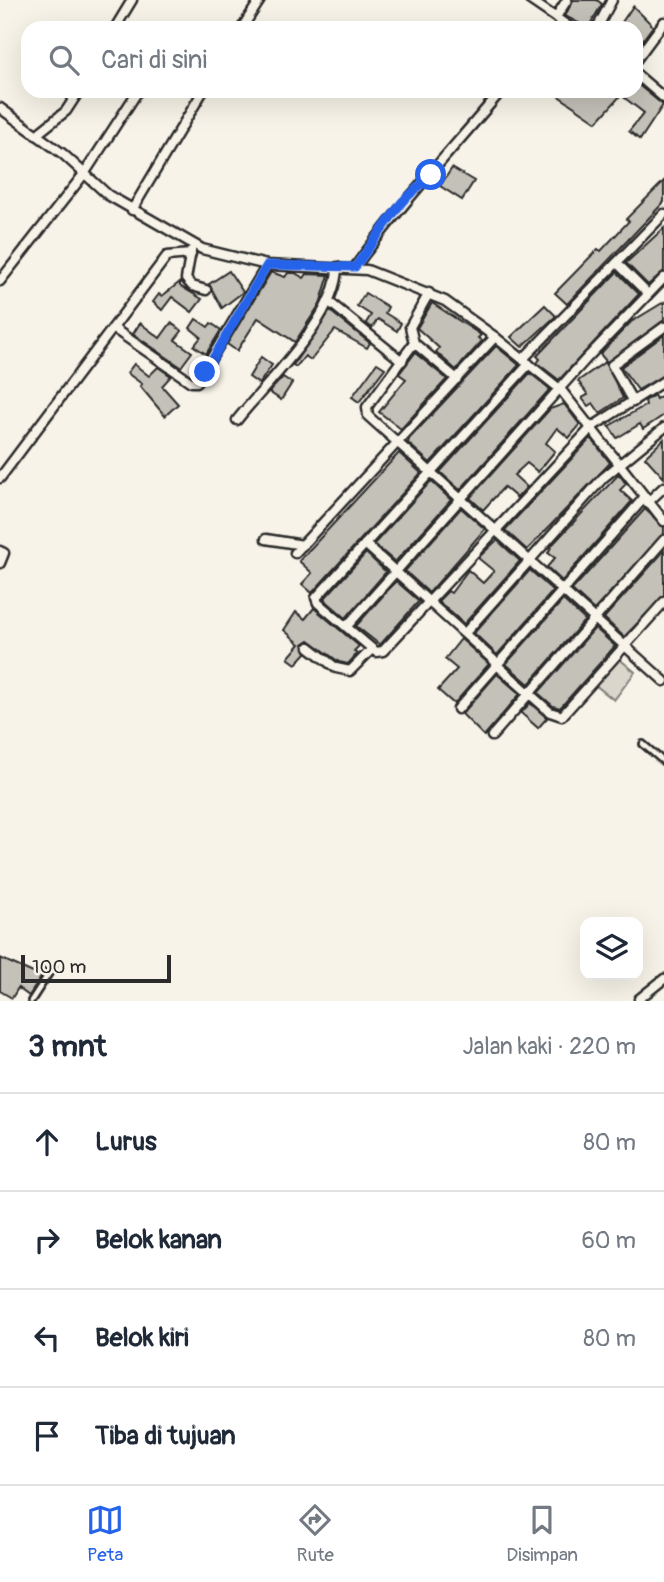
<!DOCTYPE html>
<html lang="id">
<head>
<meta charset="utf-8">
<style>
	body { margin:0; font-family:Pangolin,sans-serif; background:#f2f2f3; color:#1f2937 }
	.controls { position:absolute; right:21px; bottom:21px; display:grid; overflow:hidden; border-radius:14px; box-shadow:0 7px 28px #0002 }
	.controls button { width:63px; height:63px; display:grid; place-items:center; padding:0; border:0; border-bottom:2px solid #e0e1e3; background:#fff; color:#1f2937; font:35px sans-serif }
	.scale { position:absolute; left:21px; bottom:18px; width:150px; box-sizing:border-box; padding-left:7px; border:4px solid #2b2b2b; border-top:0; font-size:19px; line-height:24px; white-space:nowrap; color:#2b2b2b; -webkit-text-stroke:5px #f7f3e8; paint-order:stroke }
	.stop { position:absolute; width:21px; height:21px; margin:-16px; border:5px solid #2563eb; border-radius:50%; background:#fff }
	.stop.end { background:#2563eb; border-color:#fff; box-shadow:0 2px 7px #0008 }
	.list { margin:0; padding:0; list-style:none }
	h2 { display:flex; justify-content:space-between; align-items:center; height:91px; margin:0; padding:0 28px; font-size:30px }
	h2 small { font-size:23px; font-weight:400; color:#747a83 }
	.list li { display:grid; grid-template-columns:46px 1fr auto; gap:21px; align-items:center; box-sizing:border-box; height:98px; padding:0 28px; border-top:2px solid #e0e1e3 }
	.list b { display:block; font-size:26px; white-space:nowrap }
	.list em { font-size:23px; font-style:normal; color:#747a83 }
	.icon { flex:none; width:38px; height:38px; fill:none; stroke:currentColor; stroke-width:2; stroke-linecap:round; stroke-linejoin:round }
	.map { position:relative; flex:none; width:664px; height:1001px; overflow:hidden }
	.search { position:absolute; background:#fff; box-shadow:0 7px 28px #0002; left:21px; right:21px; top:21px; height:77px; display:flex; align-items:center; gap:18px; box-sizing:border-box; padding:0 24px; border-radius:21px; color:#747a83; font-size:26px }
	.sheet { height:483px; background:#fff }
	nav { display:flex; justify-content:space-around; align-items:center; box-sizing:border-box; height:98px; border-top:2px solid #e0e1e3; background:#fff; font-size:19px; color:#747a83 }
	nav a { display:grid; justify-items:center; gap:4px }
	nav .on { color:#2563eb }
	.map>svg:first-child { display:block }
	.green { fill:#dad6cc; stroke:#82807c; stroke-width:2 }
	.building { fill:#c4c1b9; stroke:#2b2b2b; stroke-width:2 }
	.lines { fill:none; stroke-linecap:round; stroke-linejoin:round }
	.service-casing { stroke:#2b2b2b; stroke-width:10 }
	.minor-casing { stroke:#2b2b2b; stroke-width:13 }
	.service { stroke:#f7f3e8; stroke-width:4.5 }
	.minor { stroke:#f7f3e8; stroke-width:8 }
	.route { stroke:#2563eb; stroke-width:9 }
</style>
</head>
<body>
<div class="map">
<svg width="664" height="1001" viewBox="0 0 664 1001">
	<rect width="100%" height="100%" fill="#f7f3e8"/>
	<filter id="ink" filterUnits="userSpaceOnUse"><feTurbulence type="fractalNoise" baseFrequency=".0143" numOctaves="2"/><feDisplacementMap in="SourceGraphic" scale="14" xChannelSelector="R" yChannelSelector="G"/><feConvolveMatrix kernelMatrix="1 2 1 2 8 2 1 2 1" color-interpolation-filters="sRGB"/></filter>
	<g filter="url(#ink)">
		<polygon class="green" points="617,657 635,672 614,700 594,684"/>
		<g class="building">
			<polygon points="573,0 597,0 602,4 588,28 565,16"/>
			<polygon points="633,6 653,26 636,49 636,28 618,28"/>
			<polygon points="636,83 663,105 640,140 629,131 644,113 621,95 597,122 551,91 636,91"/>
			<polygon points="452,168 474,181 462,200 440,186"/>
			<polygon points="664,181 664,202 567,304 555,293 598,249 601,251 629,221 626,219"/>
			<polygon points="664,228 664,271 648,285 626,263"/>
			<polygon points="229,271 243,292 222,308 209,284"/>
			<polygon points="271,272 285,277 288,273 295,273 304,278 307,274 329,275 320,304 295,342 258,318 237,351 227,344"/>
			<polygon points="617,272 639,294 559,380 537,363 540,359 537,356"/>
			<polygon points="180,282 180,286 202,299 192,312 172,297 162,310 153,302 159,294 162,296"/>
			<polygon points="365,293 388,307 385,313 401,323 397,331 378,319 372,328 366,323 371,315 357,306"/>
			<polygon points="664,302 664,320 606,363 623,398 600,413 593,403 588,406 582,398 588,395 578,381 606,361 600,354 631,322"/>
			<polygon points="432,303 481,335 478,338 482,341 456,370 436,352 439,348 417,328"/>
			<polygon points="545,305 556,316 522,347 511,337"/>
			<polygon points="330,311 370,343 367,348 335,330 311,360 305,356 296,367 293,365"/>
			<polygon points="196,319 208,327 211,323 221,330 206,354 194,346 201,337 190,328"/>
			<polygon points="140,323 160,338 171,323 182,331 175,340 192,352 181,367 133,334"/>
			<polygon points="664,335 664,375 638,390 621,367"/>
			<polygon points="496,346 519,365 430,463 408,443 409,439"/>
			<polygon points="415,353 447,379 401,429 379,412 406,379 399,374"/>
			<polygon points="261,357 272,365 259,384 249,377"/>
			<polygon points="377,363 385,368 359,402 352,397"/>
			<polygon points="134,364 149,376 158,367 171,376 162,386 178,404 165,416 140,386 142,384 127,373"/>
			<polygon points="530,373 550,389 460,490 440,472"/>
			<polygon points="283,377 292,383 281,400 269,392"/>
			<polygon points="664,394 664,415 643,429 640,424 617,438 609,426 646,405 645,401 654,395 656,399"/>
			<polygon points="564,404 580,425 569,438 557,428 546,443 555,451 538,472 527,463 514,475 527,487 517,498 504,487 483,510 470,498 550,409"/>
			<polygon points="591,438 610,463 527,550 505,530"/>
			<polygon points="664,439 664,478 645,457"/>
			<polygon points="399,453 421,473 312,593 302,584 312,573 299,561"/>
			<polygon points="619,474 626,484 620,490 632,501 562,581 547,567 555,558 548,553 552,545"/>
			<polygon points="431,481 451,500 395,562 374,544"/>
			<polygon points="461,508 485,529 429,593 405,571"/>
			<polygon points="645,509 664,527 664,534 594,610 572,590"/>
			<polygon points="497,540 520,561 464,624 438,601 448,591 451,593 468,570 483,583 494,571 478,558"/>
			<polygon points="664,551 664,596 624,637 604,618"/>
			<polygon points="366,553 386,572 346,618 324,599"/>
			<polygon points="530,570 553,591 497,655 474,633"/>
			<polygon points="396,581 419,601 380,645 356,626"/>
			<polygon points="563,600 585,620 529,684 506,664"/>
			<polygon points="314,608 359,646 354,651 357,654 348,664 339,662 309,640 303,644 306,653 296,664 288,658 300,644 284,630 296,612 305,619"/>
			<polygon points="595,628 615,646 560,708 553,706 538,693"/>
			<polygon points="461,639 489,664 454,704 438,690 457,669 445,659"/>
			<polygon points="497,674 520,694 484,736 462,714"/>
			<polygon points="530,703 547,718 538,728 521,713"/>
			<polygon points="0,958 33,973 39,965 46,970 29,996 18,988 12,998 0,991"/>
		</g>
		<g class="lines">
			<g class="service-casing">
				<g id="service">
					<polyline points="643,744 664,762"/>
					<polyline points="31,1001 53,967"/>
				</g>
			</g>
			<g class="minor-casing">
				<g id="minor">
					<polyline points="530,0 571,28"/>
					<polyline points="556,17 567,0"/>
					<polyline points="115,28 132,0"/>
					<polyline points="242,28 260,0"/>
					<polyline points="597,28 612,0"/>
					<polyline points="636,60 664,22"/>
					<polyline points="636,74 664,98"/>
					<polyline points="0,108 63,154 108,195 202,249 267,265 367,270 445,301 495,337 561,390 664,521"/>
					<polyline points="36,135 66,111 79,91"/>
					<polyline points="132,210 203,91"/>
					<polyline points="191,251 186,279 192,286 206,290"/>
					<polyline points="617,263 648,294"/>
					<path d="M355,267C400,205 452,150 501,91"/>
					<polyline points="0,281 84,174 138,91"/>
					<polyline points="429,293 410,327 414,343 367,407 368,416 664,681"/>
					<polyline points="328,301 402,361"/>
					<polyline points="113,328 191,382 197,382 267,265"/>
					<polyline points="414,343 457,379"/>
					<polyline points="523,359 664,214"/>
					<polyline points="529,364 316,598 318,603 376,652 383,651 592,427 664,381"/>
					<polyline points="633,402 612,365 664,327"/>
					<path d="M237,420C267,382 337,317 337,267"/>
					<polyline points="0,478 167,256 191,254"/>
					<polyline points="647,503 664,487"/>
					<polyline points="266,539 303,545"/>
					<polyline points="365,544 498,664"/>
					<polyline points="0,551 4,553 0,563"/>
					<polyline points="295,553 495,337"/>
					<polyline points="347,626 586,359 664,278"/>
					<polyline points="465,633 603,478 664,428"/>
					<polyline points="309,647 336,668 350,671 372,649"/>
					<polyline points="497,665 550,712 562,716 664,602"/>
					<polyline points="458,709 644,498"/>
					<polyline points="492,736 664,540"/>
					<polyline points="639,999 664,979"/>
				</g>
			</g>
			<use href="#service" class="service"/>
			<use href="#minor" class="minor"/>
		</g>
	</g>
	<g class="lines" filter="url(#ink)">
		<polyline class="route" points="205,372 267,265 355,267 402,202 431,175"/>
	</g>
</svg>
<div class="controls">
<button><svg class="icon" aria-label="layers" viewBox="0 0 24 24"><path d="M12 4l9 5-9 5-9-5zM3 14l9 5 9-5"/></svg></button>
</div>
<div class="scale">100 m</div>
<div class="stop" style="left:431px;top:175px"></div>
<div class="stop end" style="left:205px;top:372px"></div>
<div class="search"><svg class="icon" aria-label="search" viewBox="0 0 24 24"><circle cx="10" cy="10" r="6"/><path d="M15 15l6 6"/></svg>Cari di sini</div>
</div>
<section class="sheet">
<h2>3 mnt<small>Jalan kaki · 220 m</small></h2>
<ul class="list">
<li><svg class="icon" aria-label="ahead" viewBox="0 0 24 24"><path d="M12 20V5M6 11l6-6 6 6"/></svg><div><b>Lurus</b></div><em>80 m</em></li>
<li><svg class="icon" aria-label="right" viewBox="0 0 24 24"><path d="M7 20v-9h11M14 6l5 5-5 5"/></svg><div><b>Belok kanan</b></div><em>60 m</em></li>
<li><svg class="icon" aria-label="left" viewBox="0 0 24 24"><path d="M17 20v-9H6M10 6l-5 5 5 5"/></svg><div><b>Belok kiri</b></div><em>80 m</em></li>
<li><svg class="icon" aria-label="arrive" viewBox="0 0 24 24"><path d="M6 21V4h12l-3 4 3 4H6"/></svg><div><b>Tiba di tujuan</b></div></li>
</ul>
</section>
<nav>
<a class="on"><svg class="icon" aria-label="map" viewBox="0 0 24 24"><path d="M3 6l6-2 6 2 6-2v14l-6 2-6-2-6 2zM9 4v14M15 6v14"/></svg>Peta</a>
<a><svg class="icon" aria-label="directions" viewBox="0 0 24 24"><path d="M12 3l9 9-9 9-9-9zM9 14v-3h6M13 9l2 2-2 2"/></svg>Rute</a>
<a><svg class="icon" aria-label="saved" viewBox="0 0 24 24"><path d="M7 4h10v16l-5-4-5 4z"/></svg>Disimpan</a>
</nav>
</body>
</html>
